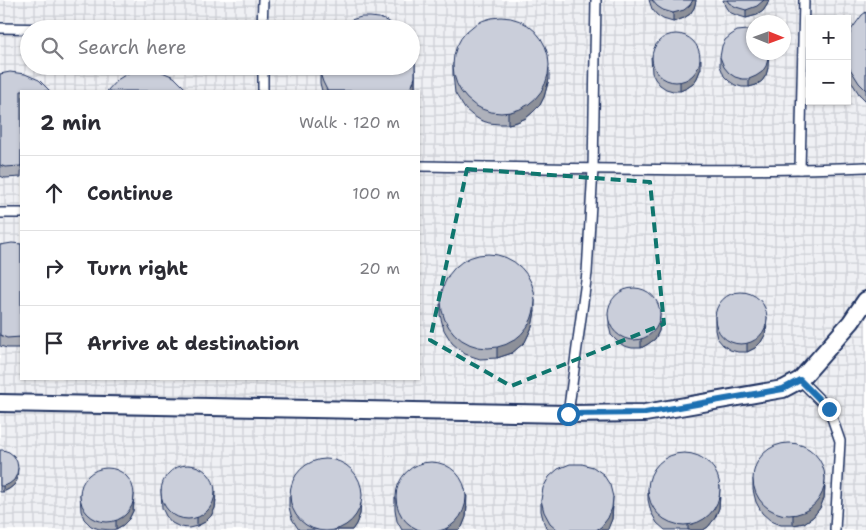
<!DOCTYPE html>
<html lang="en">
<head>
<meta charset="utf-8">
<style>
	body { margin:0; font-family:"Shantell Sans",sans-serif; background:#f7f7f7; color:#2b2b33 }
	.controls { position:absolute; right:15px; top:15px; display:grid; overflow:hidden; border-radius:0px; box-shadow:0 1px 4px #0004 }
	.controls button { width:45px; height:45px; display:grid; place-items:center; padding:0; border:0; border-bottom:1px solid #e1e1e2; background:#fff; color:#2b2b33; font:25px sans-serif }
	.compass { position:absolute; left:746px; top:15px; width:45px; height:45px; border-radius:50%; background:#fff; box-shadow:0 1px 4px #0004; rotate:91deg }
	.stop { position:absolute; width:15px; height:15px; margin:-11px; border:4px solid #1f6fb2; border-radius:50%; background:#fff }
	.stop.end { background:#1f6fb2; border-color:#fff; box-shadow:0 1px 5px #0008 }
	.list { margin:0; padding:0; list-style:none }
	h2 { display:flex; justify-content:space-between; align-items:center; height:65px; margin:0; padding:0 20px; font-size:21px }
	h2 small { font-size:16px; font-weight:400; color:#7c7c81 }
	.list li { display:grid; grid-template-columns:32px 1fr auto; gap:15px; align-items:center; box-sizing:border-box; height:75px; padding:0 20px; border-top:1px solid #e1e1e2 }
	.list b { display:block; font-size:19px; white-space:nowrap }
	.list em { font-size:16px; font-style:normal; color:#7c7c81 }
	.icon { flex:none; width:28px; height:28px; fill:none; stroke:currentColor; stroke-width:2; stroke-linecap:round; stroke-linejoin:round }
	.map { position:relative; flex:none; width:866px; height:530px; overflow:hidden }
	.search { position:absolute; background:#fff; box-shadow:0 1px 4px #0004; left:20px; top:20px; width:400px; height:55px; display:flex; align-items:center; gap:12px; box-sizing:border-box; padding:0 18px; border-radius:28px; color:#7c7c81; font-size:19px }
	.panel { position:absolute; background:#fff; box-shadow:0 1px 4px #0004; left:20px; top:90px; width:400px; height:290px; border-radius:0px }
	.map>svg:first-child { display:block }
	.industrial { fill:url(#industrial-grid); fill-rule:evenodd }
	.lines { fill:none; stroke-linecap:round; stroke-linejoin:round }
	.service-casing { stroke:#1b2f5e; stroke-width:12 }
	.minor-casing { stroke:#1b2f5e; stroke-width:20 }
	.service { stroke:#fff; stroke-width:9 }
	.minor { stroke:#fff; stroke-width:16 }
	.wall { fill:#aeb1bb; stroke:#1b2f5e }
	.shaded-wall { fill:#8d9099; stroke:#1b2f5e }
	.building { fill:#caceda; stroke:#1b2f5e }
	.route { stroke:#1f6fb2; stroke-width:6 }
	.marked { fill:none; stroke:#0f766e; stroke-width:4; stroke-dasharray:10 6; stroke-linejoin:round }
</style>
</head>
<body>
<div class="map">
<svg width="866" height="530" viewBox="0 0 866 530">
	<defs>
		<pattern id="industrial-grid" width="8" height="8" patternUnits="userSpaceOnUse" patternTransform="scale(1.25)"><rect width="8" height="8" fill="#eff0f4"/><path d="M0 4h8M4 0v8" fill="none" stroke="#ccced4"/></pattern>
	</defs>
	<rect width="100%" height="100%" fill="#fff"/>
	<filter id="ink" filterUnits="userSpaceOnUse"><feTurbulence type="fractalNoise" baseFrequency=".02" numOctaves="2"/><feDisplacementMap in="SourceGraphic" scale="10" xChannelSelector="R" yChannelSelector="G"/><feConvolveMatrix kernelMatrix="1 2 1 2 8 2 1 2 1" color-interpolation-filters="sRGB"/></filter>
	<g filter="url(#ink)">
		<path class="industrial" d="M0,0H866V530H0ZM810,19H847V101H810ZM754,22H784V52H754ZM29,29H411V66H29ZM21,91H419V379H21Z"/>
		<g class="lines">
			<g class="service-casing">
				<g id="service">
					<polyline points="0,28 55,29"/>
					<polyline points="262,29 263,0"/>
					<polyline points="263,66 263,91"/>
					<path d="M419,166C568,168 717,173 866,167"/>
					<polyline points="800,169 804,0"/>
					<polyline points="0,213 21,213"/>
					<polyline points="800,380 829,409 840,441 835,530"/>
					<polyline points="568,414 587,273 593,169 596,0"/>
				</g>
			</g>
			<g class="minor-casing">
				<polyline id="minor" points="0,403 568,414 645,413 783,389 800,380 851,322 866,300"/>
			</g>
			<use href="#service" class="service"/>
			<use href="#minor" class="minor"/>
		</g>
		<g class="wall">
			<polygon points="649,0 696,0 694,8 690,14 684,18 673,22 663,19 657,15 652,9"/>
			<polygon points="723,0 769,0 767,5 763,11 757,15 746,18 736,15 729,12 725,6"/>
			<polygon points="866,12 866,101 859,94 849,78 847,66 847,44"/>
			<polygon points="651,57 701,68 697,78 693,84 687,88 680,91 673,91 666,89 660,85 655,79 652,73"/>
			<polygon points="720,57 768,68 766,75 762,81 756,85 749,87 742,87 735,85 729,81 724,76 720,66"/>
			<polygon points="453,63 549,79 544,97 540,105 533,112 526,118 517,122 508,124 499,124 489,123 480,120 472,115 465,109 455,93 453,74"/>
			<polygon points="320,66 415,69 415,88 413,91 322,91 320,83"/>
			<polygon points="0,74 25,74 21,177 5,178 0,176"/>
			<polygon points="21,244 21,348 7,348 0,346 0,245"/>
			<polygon points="440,304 535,311 532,327 525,342 512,353 497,358 480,359 465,354 452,343 444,330 440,315"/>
			<polygon points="609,309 660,322 659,331 655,339 648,344 641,348 632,348 624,346 617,341 611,335 609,326"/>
			<polygon points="715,313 767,326 765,335 761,342 755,348 747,352 738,352 730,350 723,345 717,338 715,330"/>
			<polygon points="0,450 18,474 17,480 14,485 9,489 3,492 0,492"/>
			<polygon points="753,479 825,487 824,498 820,508 813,517 804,523 793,525 781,525 771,521 762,513 756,502 753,490"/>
			<polygon points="648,489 720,497 719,508 715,518 708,527 703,530 665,530 657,523 651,512 648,500"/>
			<polygon points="161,490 216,500 215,508 211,516 205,522 197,526 189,528 180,527 172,523 166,516 162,508"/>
			<polygon points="80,493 134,503 133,511 129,519 123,525 116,529 112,530 99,529 91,526 84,519 81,511"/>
			<polygon points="289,496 361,503 360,514 356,524 352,530 299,530 292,519 289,507"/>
			<polygon points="395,498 467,506 466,517 462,527 459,530 402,530 397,521 395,509"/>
			<polygon points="541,500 613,507 612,519 607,530 548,530 544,523 541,511"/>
		</g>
		<g class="shaded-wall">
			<polygon points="693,0 696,0 696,1 694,8 690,14 684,18 673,22 673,13"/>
			<polygon points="764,0 769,0 767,5 763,11 757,15 746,18 746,10"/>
			<polygon points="769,52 768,68 766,75 762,81 756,85 749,87 749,79"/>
			<polygon points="415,58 415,88 413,91 408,91"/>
			<polygon points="701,59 701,68 697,78 693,84 687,88 680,91 680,82"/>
			<polygon points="549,68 549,79 544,97 540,105 533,112 526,118 517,122 508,124 508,113"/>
			<polygon points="535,300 535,311 532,327 525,342 512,353 497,358 497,348"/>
			<polygon points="660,314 660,322 659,331 655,339 648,344 641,348 641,339"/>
			<polygon points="767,317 765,335 761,342 755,348 747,352 747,343"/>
			<polygon points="18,468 17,480 14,485 9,489 3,492 3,486"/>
			<polygon points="825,476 824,498 820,508 813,517 804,523 793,525 793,514"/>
			<polygon points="720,486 719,508 715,518 708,527 703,530 688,530 688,525"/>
			<polygon points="216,491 215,508 211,516 205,522 197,526 197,518"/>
			<polygon points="361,492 360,514 356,524 352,530 333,530"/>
			<polygon points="134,494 133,511 129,519 123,525 116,529 116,521"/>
			<polygon points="467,495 466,517 462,527 459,530 446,530"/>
			<polygon points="613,497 612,519 608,529 607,530 596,530"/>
		</g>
		<g class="building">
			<polygon points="652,0 693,0 690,5 684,10 673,13 663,10 657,6"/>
			<polygon points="727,0 764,0 757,6 746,10 736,7 729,3"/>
			<polygon points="866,12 866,90 859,83 849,67 847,55 847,44 851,30 862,15"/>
			<polygon points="361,17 370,17 379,18 388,21 398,29 336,29 343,24 351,20"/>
			<circle cx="501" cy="65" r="48"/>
			<polygon points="748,30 754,32 754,52 769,52 768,59 766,66 762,72 756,76 749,79 742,79 735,77 729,73 724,67 720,57 722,46 725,40 731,35 737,31"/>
			<circle cx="676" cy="58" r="24"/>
			<polygon points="411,46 413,49 415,58 415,77 412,86 408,91 327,91 327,90 323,82 320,73 320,66 411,66"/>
			<polygon points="145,69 160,71 174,77 185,88 187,91 107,91 117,80 130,72"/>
			<polygon points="10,72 25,74 39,80 50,91 21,91 21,166 5,167 0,165 0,74"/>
			<polygon points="12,243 21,244 21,337 7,338 0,335 0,245"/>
			<circle cx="488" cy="301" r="47"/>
			<circle cx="634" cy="314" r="26"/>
			<circle cx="741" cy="318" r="26"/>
			<circle cx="789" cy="479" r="36"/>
			<polygon points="0,450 3,450 9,452 14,456 17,462 18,468 17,474 14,480 9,484 3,486 0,486"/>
			<circle cx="684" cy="489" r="36"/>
			<circle cx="326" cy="495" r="36"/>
			<circle cx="431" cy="497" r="35"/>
			<polygon points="570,464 582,464 593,467 603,474 610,485 613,497 612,508 608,518 601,527 596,530 558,530 550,523 544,512 541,500 543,488 549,477 558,469"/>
			<circle cx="188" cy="492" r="27"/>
			<circle cx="107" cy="495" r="27"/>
		</g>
	</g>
	<g class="lines" filter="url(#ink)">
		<polyline class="route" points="568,414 645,413 783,389 800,380 829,409"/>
	</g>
	<path class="marked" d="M467,169L650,182L664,324L511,386L430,340Z"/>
</svg>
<div class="controls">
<button>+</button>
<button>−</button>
</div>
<svg class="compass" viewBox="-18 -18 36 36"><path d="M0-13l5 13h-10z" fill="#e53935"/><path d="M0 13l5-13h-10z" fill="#7c7c81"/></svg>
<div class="stop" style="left:568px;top:414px"></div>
<div class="stop end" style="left:829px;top:409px"></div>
<div class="search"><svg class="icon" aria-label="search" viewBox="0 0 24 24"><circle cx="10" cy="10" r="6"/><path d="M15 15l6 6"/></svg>Search here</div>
<section class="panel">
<h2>2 min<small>Walk · 120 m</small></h2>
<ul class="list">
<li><svg class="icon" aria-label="ahead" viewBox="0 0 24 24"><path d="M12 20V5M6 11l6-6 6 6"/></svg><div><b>Continue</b></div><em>100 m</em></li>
<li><svg class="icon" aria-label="right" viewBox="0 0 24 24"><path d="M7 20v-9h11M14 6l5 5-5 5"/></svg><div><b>Turn right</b></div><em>20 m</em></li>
<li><svg class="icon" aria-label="arrive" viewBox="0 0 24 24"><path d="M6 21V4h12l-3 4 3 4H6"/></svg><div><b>Arrive at destination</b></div></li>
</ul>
</section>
</div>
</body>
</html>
